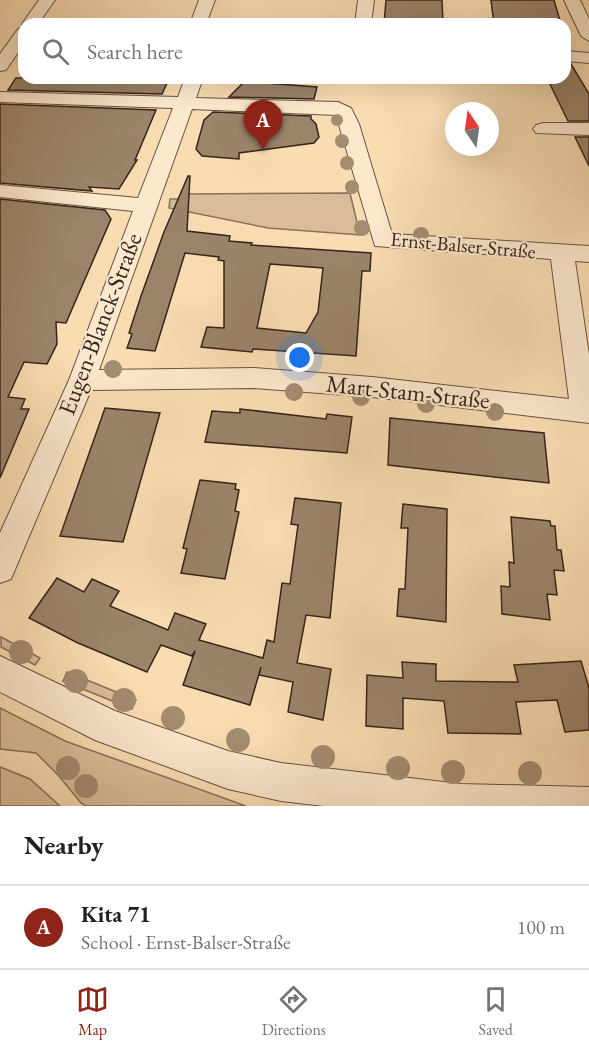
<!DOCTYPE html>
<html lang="en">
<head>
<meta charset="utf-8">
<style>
	body { margin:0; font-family:"EB Garamond",serif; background:#f6f6f6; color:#202124 }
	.compass { position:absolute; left:445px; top:102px; width:54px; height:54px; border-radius:50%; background:#fff; box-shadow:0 6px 24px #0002; rotate:347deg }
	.you { position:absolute; left:300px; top:358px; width:21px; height:21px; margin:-15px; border:4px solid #fff; border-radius:50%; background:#1a73e8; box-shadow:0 0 0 9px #1a73e833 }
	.badge { display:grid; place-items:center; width:39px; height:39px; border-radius:50%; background:#8f2418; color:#fff; font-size:20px; font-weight:700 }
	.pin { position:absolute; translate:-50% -50px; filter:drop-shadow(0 2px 3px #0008) }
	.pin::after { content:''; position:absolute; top:32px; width:21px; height:18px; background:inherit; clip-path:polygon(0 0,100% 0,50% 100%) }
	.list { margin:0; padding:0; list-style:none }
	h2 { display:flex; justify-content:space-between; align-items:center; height:78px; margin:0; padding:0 24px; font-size:26px }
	h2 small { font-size:20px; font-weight:400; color:#757577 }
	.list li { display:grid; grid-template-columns:39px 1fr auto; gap:18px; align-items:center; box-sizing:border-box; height:84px; padding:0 24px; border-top:2px solid #e0e0e0 }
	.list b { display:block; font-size:22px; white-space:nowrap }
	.list p { margin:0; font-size:20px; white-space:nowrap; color:#757577 }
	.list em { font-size:20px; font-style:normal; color:#757577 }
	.icon { flex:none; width:33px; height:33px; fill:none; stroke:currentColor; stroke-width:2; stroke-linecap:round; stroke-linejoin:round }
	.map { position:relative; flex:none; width:589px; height:806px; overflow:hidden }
	.search { position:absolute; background:#fff; box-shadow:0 6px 24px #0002; left:18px; right:18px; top:18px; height:66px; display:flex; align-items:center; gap:15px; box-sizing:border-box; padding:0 21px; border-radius:18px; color:#757577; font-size:22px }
	.sheet { height:162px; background:#fff }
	nav { display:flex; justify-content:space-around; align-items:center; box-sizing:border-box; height:84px; border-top:2px solid #e0e0e0; background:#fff; font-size:16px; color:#757577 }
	nav a { display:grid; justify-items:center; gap:3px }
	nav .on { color:#8f2418 }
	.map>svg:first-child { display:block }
	.green { fill:#d9bd99; stroke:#87715b; stroke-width:1.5 }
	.building { fill:#9b846a; stroke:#35251d; stroke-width:1.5; fill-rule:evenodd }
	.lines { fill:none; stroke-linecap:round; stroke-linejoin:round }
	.minor-casing { stroke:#665342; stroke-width:2 }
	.minor { fill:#fce8cd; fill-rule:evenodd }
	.tree { fill:#a48c71 }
	.labels { text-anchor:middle; stroke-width:4.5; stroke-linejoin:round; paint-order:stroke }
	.far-street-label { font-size:20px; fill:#35251d; stroke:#fce8cd }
	.street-label { font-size:24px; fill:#35251d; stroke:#fce8cd }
</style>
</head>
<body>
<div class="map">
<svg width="589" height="806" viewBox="0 0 589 806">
	<rect width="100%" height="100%" fill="#fadcb2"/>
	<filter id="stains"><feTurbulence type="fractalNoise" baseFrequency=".00333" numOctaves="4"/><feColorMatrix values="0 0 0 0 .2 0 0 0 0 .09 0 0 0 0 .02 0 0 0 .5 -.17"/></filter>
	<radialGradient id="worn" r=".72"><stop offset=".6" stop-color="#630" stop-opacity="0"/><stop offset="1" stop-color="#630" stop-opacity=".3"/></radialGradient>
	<g class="green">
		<polygon points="350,193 360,235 268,228 169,208 170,199 182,199 186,194"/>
		<polygon points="1,637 40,658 35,665 1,647"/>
		<polygon points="67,672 136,700 132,709 63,681"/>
		<polygon points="0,708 65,741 246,806 86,806 81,803 58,775 36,753 0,749"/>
		<polygon points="0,767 30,779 60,806 0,806"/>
	</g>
	<g class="building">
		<polygon points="386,0 442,0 443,24 384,24"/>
		<polygon points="491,0 554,0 561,24 494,24"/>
		<polygon points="565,63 571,64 589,94 589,121 568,121 547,78 565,78"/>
		<polygon points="16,78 152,78 168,81 162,94 8,90"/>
		<polygon points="243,83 265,83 317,87 314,99 229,97"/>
		<polygon points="0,104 156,110 135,160 137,160 119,189 89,187 92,191 0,183"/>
		<polygon points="213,112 311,116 311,119 316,124 319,137 314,143 239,153 239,159 202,156 196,149 204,120"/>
		<polygon points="575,137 589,137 589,166"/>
		<path d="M188,176H190L187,231L230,236L229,241L252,243L251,245L371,253L370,271H362L356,356L253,349L252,352L201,347L207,327L224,328V261L218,260L219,257L185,253L155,351L127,348L132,334L129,333L141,296L164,232ZM270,264L323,268L318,312L306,333L257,328Z"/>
		<polygon points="0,199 105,210 111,219 66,323 56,322 57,344 47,364 24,362 8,397 25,399 21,409 29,409 0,478"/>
		<polygon points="105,408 160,413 123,542 60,536"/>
		<polygon points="240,409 326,419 327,414 352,417 347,453 205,442 212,411 240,413"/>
		<polygon points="390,418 544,433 549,483 388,465"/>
		<polygon points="200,480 236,484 235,489 239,490 235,511 239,512 225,579 181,573 187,549 183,548"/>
		<polygon points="295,498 341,503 330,618 306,615 297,663 331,669 323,720 288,712 293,682 259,675 261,667 250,705 183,685 195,651 192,656 161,645 147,672 78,643 29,618 57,578 84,592 92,579 119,591 110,606 168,630 175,613 206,624 199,640 263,658 267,640 274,642 282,583 290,584 298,525 291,524"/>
		<polygon points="403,504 447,509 446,622 397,616 399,589 405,589 408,528 401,528"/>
		<polygon points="511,517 550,521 551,526 555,526 557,550 561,550 564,571 554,570 557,595 547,594 550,620 502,614 501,586 510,587 509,562 514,563"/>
		<polygon points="581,661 589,688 589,730 565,732 557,700 516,702 521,734 448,733 444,701 403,698 403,729 366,726 367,675 403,678 402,662 436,664 436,681 518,682 514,665"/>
	</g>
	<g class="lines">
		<g class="minor-casing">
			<g id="minor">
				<polygon points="39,0 55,0 38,24 24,24 24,27 22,24"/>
				<polygon points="199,0 215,0 206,24 190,24"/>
				<polygon points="358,0 374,0 371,24 355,24"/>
				<polygon points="564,0 580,0 589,19 589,41 581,36"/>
				<polygon points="24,27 24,44 6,70 0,71 0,54 18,29"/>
				<polygon points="565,51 589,53 589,63 565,61"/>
				<path d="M185,78H203L196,98L338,102L351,108L359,124L392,234L589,246V262L575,261L589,355V423L372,397L254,388L91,390L11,579L0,583V533L69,380L133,211L0,197V185L138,198L173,108L0,102V92L178,97ZM192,109L336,115L375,246L551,259L569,399L372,377L254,368L99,370Z"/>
				<polygon points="543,123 589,123 589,135 536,133 533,129 536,125"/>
				<polygon points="0,656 115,711 228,751 281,763 461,784 589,787 589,806 324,806 281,801 228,789 95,740 0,692"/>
			</g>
		</g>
		<use href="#minor" class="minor"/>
	</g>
	<g class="tree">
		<circle cx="276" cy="113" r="6"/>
		<circle cx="337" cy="120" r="6"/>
		<circle cx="342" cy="141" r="7"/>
		<circle cx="347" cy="163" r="7"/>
		<circle cx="352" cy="187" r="7"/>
		<circle cx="362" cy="228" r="8"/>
		<circle cx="421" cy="235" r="8"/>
		<circle cx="113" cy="369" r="9"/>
		<circle cx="294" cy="392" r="9"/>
		<circle cx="361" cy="397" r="9"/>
		<circle cx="426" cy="404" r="9"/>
		<circle cx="495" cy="412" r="9"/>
		<circle cx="21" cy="652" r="12"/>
		<circle cx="76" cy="681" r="12"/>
		<circle cx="124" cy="700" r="12"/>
		<circle cx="173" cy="718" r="12"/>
		<circle cx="238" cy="740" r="12"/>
		<circle cx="323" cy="757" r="12"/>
		<circle cx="68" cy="768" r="12"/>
		<circle cx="398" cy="768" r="12"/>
		<circle cx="453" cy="772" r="12"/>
		<circle cx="530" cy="773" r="12"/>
		<circle cx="86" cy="786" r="12"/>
	</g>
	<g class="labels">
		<g class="far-street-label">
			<text transform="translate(463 245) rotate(5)" y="7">Ernst-Balser-Straße</text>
		</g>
		<g class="street-label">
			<text transform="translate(100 324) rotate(-69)" y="8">Eugen-Blanck-Straße</text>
			<text transform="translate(408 392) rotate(6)" y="8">Mart-Stam-Straße</text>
		</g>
	</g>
	<rect width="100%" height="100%" filter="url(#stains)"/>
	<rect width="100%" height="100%" fill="url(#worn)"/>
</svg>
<svg class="compass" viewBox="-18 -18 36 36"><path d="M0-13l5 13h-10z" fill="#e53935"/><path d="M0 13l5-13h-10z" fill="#757577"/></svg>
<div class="you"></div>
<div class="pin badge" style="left:263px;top:150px">A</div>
<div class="search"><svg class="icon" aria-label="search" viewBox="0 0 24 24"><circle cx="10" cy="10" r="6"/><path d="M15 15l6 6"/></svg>Search here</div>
</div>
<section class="sheet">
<h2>Nearby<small></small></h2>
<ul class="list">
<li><span class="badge">A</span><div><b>Kita 71</b><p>School · Ernst-Balser-Straße</p></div><em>100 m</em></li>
</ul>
</section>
<nav>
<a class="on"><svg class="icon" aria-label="map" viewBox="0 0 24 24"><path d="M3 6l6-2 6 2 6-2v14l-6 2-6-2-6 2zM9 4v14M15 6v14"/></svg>Map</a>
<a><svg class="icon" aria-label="directions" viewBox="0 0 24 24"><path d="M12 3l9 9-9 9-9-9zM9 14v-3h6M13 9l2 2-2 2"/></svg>Directions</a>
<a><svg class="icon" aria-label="saved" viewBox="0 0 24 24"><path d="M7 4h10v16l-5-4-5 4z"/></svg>Saved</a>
</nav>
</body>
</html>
